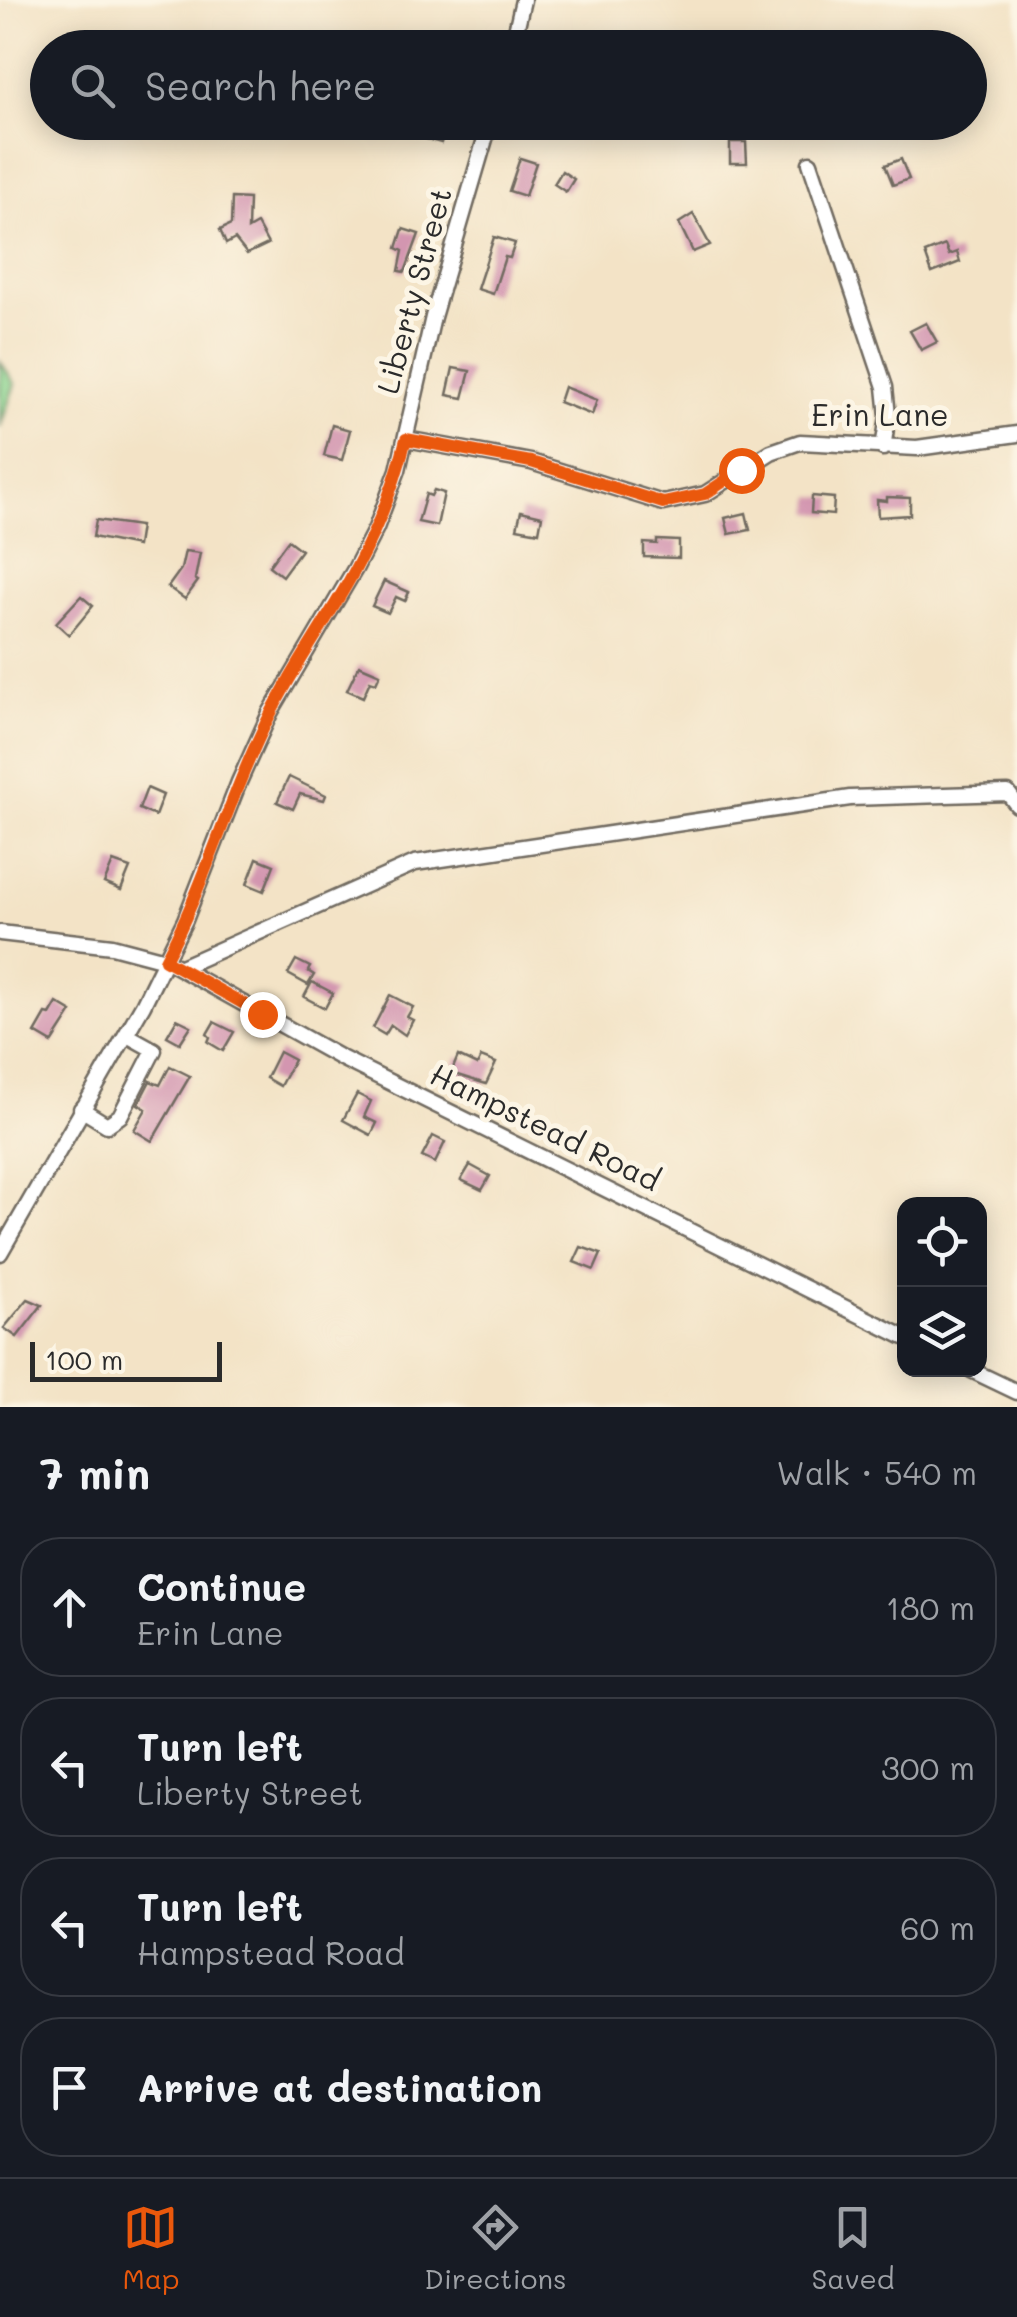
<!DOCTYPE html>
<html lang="en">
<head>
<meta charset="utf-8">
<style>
	body { margin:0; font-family:Mali,sans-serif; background:#242831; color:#f1f3f6 }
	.controls { position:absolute; right:30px; bottom:30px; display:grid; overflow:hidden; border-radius:20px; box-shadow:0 5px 25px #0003 }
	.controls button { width:90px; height:90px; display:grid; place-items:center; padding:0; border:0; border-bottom:2px solid #363941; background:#171b24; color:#f1f3f6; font:50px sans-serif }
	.scale { position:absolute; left:30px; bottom:25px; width:192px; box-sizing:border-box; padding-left:10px; border:5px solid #2b2b2b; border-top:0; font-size:28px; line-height:35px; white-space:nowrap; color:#2b2b2b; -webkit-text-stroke:8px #fcf5e5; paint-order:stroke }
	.stop { position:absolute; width:30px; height:30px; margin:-22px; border:8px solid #ea580c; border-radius:50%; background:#fff }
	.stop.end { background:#ea580c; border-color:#fff; box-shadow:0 2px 10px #0008 }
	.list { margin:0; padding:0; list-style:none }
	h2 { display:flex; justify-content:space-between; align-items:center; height:130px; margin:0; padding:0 40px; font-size:42px }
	h2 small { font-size:32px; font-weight:400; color:#9ea1a6 }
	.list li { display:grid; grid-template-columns:65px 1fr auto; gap:30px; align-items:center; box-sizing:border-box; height:140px; margin:0 20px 20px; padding:0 20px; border:2px solid #363941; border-radius:40px }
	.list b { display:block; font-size:38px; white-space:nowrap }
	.list p { margin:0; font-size:32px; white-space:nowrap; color:#9ea1a6 }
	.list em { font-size:32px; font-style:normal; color:#9ea1a6 }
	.icon { flex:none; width:55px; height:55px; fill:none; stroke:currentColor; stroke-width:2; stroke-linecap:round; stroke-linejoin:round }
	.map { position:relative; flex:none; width:1017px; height:1407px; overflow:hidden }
	.search { position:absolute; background:#171b24; box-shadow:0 5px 25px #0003; left:30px; right:30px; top:30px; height:110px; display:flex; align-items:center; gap:25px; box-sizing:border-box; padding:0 35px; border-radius:55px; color:#9ea1a6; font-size:38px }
	.sheet { height:770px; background:#171b24 }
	nav { display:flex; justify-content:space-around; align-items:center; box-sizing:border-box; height:140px; border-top:2px solid #363941; background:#171b24; font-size:28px; color:#9ea1a6 }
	nav a { display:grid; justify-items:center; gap:5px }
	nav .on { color:#ea580c }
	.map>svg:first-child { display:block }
	.green { fill:#8ad28e; stroke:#5a7e5c; stroke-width:2.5 }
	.building { fill:#d396b0 }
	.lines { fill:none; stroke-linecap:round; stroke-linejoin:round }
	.minor-casing { stroke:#716b61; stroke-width:19 }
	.minor { stroke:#fff; stroke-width:14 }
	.route { stroke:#ea580c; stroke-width:12 }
	.labels { text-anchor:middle; stroke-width:10; stroke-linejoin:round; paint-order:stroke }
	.street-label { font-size:30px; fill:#2b2b2b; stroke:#fcf5e5 }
</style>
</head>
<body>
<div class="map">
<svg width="1017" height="1407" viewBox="0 0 1017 1407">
	<rect width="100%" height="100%" fill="#fcf5e5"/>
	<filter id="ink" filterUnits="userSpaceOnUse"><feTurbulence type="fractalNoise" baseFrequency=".01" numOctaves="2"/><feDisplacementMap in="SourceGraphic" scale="20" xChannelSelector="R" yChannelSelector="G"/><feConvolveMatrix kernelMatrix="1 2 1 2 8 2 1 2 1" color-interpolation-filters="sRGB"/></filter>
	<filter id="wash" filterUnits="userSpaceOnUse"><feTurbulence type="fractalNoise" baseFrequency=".0048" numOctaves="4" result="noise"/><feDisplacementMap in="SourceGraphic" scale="40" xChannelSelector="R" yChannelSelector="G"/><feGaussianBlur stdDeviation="2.25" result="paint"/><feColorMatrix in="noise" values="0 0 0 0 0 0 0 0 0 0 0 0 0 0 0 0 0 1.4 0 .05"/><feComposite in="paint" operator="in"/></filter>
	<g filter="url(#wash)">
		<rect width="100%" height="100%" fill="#f3e3c6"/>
		<polygon class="green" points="0,361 15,384 0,427"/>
		<g id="blocks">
			<g class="building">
				<polygon points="540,122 573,122 566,136"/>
				<polygon points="430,126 445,131 441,143 426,139"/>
				<polygon points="730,142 746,142 747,163 730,163"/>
				<polygon points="520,158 536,163 525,196 509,191"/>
				<polygon points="901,159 909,179 893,185 885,165"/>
				<polygon points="562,171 574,179 566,192 554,184"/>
				<polygon points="232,198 249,199 248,229 257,224 268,244 247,254 235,239 226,244 220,230 231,225"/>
				<polygon points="693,214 710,245 693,252 679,223"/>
				<polygon points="403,229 419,234 405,272 399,271 403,251 397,248"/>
				<polygon points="494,237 515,243 510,258 505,257 493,294 477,289"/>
				<polygon points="945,245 949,255 957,252 960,262 932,273 925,253"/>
				<polygon points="926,323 937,342 921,350 910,331"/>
				<polygon points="453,368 470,371 463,398 447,395"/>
				<polygon points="564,387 597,400 592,415 559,402"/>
				<polygon points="332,425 350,430 342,460 324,456"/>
				<polygon points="434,490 444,493 437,526 418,522 426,494 431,496"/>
				<polygon points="812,496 834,498 833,515 811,513"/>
				<polygon points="887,497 910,498 910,515 878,517 877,500 887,501"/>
				<polygon points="521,511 542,516 539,532 517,528"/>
				<polygon points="746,513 750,530 729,534 725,518"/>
				<polygon points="96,520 140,526 137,546 93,537"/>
				<polygon points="288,540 301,550 282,576 269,566"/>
				<polygon points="657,540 679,541 679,558 644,557 644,543 657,544"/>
				<polygon points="185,551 200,553 195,579 198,581 185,599 168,587 181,569"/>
				<polygon points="384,581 409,592 405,601 396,597 388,613 372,606"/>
				<polygon points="81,596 93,606 69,635 56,623"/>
				<polygon points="359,665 380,674 376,683 370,681 363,697 347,690"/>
				<polygon points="289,777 326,795 324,800 300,794 293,809 277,802"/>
				<polygon points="147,788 163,795 155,816 139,809"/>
				<polygon points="257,858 274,865 264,891 247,884"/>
				<polygon points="113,862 130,868 121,890 104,883"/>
				<polygon points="296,960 310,967 308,971 314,975 308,985 288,974"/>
				<polygon points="312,982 333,993 325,1008 304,997"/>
				<polygon points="390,995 413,1007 407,1017 413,1020 405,1035 391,1025 385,1035 373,1028"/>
				<polygon points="57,1003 72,1012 52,1043 35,1033 46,1014 50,1015"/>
				<polygon points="177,1019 191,1026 180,1043 167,1036"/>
				<polygon points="214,1022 234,1032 223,1051 208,1042 210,1037 207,1034"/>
				<polygon points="279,1052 294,1060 280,1086 266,1078"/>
				<polygon points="458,1056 477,1065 481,1057 496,1063 486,1084 451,1073"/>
				<polygon points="170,1066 190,1076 152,1141 134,1130 146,1109 138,1104 150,1081 160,1085"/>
				<polygon points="357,1094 371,1101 364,1117 377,1123 371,1135 343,1120"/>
				<polygon points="433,1136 445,1142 435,1163 422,1157"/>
				<polygon points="470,1165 490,1176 482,1190 461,1180"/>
				<polygon points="581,1247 601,1254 594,1270 574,1262"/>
				<polygon points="28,1299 42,1305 17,1337 4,1328"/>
			</g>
		</g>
	</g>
	<g filter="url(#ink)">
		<use href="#blocks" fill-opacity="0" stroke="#716b61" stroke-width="2.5"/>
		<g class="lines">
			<g class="minor-casing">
				<g id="minor">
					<polyline points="512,48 523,0"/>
					<polyline points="810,163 885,387 888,416 883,448"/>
					<polyline points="406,439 531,462 663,503 705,494 771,452 800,442 917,448 1017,434"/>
					<polyline points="0,933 112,946 165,960 341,1058 904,1337"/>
					<polyline points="181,967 415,863 850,798 1008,793 1017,805"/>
					<polyline points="81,1109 107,1125 120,1116 154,1050 127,1035"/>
					<polyline points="0,1253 143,1005 185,920 239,782 270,713 355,569 376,528 398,470 433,317 490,122"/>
					<polyline points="971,1370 1017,1392"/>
				</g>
			</g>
			<use href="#minor" class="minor"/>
		</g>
	</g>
	<g class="lines" filter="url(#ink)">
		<path class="route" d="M262,1014L165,960C207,881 230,793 271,713C296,663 330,617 356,568C378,527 395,484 406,439L531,462L663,503L705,494L741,470"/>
	</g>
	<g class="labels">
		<g class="street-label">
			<text transform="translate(415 291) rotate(-75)" y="10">Liberty Street</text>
			<text x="880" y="426">Erin Lane</text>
			<text transform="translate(545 1128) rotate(26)" y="10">Hampstead Road</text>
		</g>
	</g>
</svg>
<div class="controls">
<button><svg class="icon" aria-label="locate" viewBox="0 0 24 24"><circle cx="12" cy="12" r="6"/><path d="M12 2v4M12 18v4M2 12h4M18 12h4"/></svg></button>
<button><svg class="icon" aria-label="layers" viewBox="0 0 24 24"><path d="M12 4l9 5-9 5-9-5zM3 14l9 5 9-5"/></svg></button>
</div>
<div class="scale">100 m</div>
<div class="stop" style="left:741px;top:470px"></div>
<div class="stop end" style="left:262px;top:1014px"></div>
<div class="search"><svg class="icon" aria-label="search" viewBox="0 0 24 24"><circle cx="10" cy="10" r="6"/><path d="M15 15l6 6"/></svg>Search here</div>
</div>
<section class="sheet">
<h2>7 min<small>Walk · 540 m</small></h2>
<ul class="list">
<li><svg class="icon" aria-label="ahead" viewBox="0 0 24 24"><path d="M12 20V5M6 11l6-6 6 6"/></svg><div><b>Continue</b><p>Erin Lane</p></div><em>180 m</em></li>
<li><svg class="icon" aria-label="left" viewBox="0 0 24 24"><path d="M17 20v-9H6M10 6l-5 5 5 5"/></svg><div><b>Turn left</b><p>Liberty Street</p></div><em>300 m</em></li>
<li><svg class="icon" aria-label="left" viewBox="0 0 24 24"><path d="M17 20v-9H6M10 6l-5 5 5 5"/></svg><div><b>Turn left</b><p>Hampstead Road</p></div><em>60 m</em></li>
<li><svg class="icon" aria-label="arrive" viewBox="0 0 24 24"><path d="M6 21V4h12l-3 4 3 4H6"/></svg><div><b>Arrive at destination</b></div></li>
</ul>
</section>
<nav>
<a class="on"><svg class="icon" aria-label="map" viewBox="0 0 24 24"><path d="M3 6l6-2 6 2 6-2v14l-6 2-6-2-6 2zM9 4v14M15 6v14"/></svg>Map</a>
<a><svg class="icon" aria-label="directions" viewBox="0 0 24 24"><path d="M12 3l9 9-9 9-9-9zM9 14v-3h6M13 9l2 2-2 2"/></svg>Directions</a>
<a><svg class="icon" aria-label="saved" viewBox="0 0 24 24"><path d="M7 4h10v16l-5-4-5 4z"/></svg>Saved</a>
</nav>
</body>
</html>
